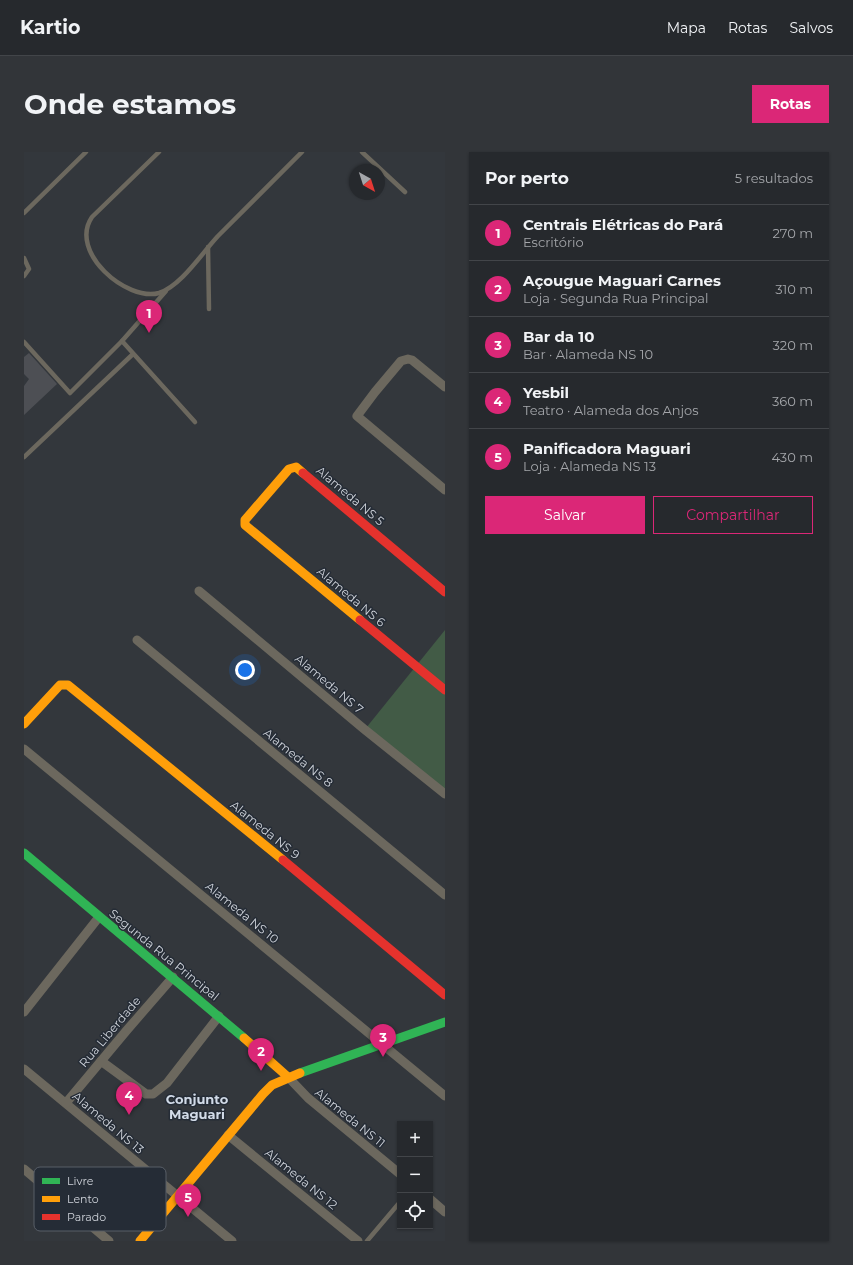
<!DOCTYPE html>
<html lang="pt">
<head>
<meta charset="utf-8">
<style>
	body { margin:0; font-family:Montserrat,sans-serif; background:#323539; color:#f1f3f6 }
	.controls { position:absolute; right:12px; bottom:12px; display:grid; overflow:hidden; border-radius:0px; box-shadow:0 1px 3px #0004 }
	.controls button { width:36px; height:36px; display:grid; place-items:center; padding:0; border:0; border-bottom:1px solid #424549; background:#26292d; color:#f1f3f6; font:20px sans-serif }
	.compass { position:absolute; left:325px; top:12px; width:36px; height:36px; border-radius:50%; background:#26292d; box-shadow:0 1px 3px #0004; rotate:141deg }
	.you { position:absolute; left:221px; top:518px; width:14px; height:14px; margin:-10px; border:3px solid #fff; border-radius:50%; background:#1a73e8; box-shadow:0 0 0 6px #1a73e833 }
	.badge { display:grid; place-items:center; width:26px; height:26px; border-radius:50%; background:#db2777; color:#fff; font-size:13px; font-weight:700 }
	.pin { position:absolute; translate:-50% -33px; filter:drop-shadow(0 1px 2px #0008) }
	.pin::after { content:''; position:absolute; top:21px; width:14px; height:12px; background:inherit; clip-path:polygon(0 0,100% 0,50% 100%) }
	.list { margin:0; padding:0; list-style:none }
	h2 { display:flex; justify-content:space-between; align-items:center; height:52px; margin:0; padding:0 16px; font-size:17px }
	h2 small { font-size:13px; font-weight:400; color:#a4a6aa }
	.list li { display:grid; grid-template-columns:26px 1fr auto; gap:12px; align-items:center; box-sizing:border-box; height:56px; padding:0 16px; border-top:1px solid #424549 }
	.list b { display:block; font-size:15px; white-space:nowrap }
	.list p { margin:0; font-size:13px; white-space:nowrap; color:#a4a6aa }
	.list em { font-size:13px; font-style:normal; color:#a4a6aa }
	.actions { display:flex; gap:8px; padding:12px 16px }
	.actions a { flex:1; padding:9px 0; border:1px solid #db2777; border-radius:0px; text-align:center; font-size:14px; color:#db2777 }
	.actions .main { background:#db2777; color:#fff }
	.icon { flex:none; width:22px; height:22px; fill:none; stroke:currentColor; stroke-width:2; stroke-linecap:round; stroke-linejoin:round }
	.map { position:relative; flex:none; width:421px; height:1089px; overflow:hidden; border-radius:0px }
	header { display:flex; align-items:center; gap:24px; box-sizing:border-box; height:56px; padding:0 20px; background:#26292d; border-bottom:1px solid #424549 }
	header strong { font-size:19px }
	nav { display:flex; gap:22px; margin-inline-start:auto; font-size:14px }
	.intro { display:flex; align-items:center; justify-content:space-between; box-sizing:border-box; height:96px; padding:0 24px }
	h1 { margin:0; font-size:28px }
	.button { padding:10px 18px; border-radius:0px; background:#db2777; color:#fff; font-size:14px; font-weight:700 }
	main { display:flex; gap:24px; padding:0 24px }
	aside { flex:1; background:#26292d; border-radius:0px; box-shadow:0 1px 3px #0004 }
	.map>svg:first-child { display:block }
	.green { fill:#425b46 }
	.building { fill:#4d4f54 }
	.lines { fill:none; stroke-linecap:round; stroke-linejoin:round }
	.lane { stroke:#6c685e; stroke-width:4.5 }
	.street { stroke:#6c685e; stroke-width:9 }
	.fast { stroke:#30b455; stroke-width:9 }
	.slow { stroke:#ff9f0a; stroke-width:9 }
	.jam { stroke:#e5322d; stroke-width:9 }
	.labels { text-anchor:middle; stroke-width:3; stroke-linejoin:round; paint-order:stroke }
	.street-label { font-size:12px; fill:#cfd3da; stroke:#252c36 }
	.neighbourhood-label { font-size:13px; font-weight:bold; fill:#d1dae7; stroke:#252c36 }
	.key { fill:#252c36; stroke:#585e67; stroke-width:1 }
	.key-label { font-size:11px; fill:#cfd3da }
</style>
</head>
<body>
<header>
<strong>Kartio</strong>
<nav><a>Mapa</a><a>Rotas</a><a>Salvos</a></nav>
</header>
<div class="intro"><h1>Onde estamos</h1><a class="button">Rotas</a></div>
<main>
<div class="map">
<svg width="421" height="1089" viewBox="0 0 421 1089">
	<rect width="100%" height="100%" fill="#33373c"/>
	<polygon class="green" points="421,478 421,641 342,576"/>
	<polygon class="building" points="5,201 33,232 0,263 0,234 5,227 0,222 0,205"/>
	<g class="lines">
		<g class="lane">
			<path d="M135,0L68,65C44,100 103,150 135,141C157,134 178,101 194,84C222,56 250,28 278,0"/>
			<polyline points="338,0 381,40"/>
			<polyline points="0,61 62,0"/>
			<polyline points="184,95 185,157"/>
			<polyline points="0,106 5,117 0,124"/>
			<polyline points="142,139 98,189 171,270"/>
			<polyline points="0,190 46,241 98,189"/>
			<polyline points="0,305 109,202"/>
			<polyline points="343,1089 376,1050"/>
		</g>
		<g class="street">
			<polyline points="421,235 388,208 384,207 377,209 351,240 333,264 421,338"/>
			<polyline points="175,439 340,577 421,642"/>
			<polyline points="113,488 421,743"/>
			<polyline points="0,597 421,944"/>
			<polyline points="0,860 75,765"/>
			<polyline points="77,909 122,942 129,942 143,931 195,864"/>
			<polyline points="0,917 208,1089"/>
			<polyline points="264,925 284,946 376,1022"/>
			<polyline points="42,951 103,878 149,825"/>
			<polyline points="204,983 334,1089"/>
			<polyline points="0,1017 85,1089"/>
			<polyline points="406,1047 421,1060"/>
		</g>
		<g class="fast">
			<polyline points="0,701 220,886"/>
			<polyline points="276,921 421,870"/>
		</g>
		<g class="slow">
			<polyline points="279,321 272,315 265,317 221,368 221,373 336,468"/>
			<polyline points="0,572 36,533 44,533 259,708"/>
			<polyline points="220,886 264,925"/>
			<polyline points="116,1089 239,942 248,933 276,921"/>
		</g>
		<g class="jam">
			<polyline points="279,321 421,440"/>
			<polyline points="336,468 421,538"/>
			<polyline points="259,708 421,843"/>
		</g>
	</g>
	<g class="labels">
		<g class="street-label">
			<text transform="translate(326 344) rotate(40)" y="4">Alameda NS 5</text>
			<text transform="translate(327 445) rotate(40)" y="4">Alameda NS 6</text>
			<text transform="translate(305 532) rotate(40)" y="4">Alameda NS 7</text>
			<text transform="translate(274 606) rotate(39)" y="4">Alameda NS 8</text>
			<text transform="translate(241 678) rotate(39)" y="4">Alameda NS 9</text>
			<text transform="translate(218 761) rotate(39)" y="4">Alameda NS 10</text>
			<text transform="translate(140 803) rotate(39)" y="4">Segunda Rua Principal</text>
			<text transform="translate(86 880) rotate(-50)" y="4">Rua Liberdade</text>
			<text transform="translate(326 966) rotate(39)" y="4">Alameda NS 11</text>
			<text transform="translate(84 971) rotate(40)" y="4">Alameda NS 13</text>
			<text transform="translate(277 1027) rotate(39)" y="4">Alameda NS 12</text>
		</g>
		<g class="neighbourhood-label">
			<text x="173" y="952">Conjunto<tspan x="173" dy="15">Maguari</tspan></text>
		</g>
	</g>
	<rect x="10" y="1015" width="132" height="64" rx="6" class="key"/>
	<rect x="18" y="1026" width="18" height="6" fill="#30b455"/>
	<rect x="18" y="1044" width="18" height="6" fill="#ff9f0a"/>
	<rect x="18" y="1062" width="18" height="6" fill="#e5322d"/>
	<g class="key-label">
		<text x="43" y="1033">Livre</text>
		<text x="43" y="1051">Lento</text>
		<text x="43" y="1069">Parado</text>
	</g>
</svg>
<div class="controls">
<button>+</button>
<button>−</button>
<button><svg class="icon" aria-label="locate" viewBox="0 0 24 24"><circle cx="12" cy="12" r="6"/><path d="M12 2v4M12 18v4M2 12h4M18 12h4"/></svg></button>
</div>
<svg class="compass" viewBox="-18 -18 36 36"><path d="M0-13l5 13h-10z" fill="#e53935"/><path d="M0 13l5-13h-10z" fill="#a4a6aa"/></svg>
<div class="you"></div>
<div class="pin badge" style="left:125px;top:181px">1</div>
<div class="pin badge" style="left:237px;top:919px">2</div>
<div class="pin badge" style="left:359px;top:905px">3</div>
<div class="pin badge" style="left:105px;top:963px">4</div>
<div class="pin badge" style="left:164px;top:1065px">5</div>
</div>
<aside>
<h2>Por perto<small>5 resultados</small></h2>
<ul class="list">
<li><span class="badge">1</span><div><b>Centrais Elétricas do Pará</b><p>Escritório</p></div><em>270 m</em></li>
<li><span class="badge">2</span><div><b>Açougue Maguari Carnes</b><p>Loja · Segunda Rua Principal</p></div><em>310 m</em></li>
<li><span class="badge">3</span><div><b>Bar da 10</b><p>Bar · Alameda NS 10</p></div><em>320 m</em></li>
<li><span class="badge">4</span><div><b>Yesbil</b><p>Teatro · Alameda dos Anjos</p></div><em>360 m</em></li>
<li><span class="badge">5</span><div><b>Panificadora Maguari</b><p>Loja · Alameda NS 13</p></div><em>430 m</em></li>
</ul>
<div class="actions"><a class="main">Salvar</a><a>Compartilhar</a></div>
</aside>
</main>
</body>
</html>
